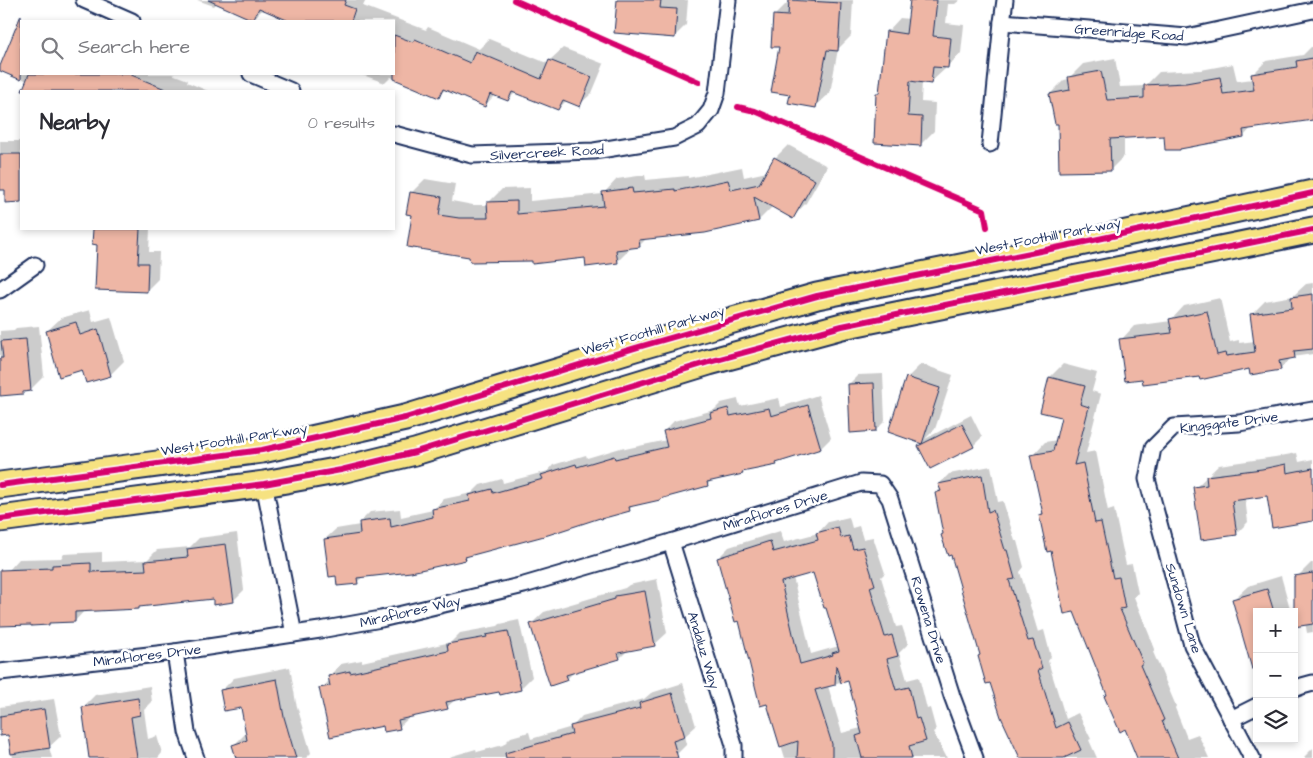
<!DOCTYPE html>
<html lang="en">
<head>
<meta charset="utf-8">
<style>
	body { margin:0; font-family:"Architects Daughter",sans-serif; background:#f7f7f7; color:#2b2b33 }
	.controls { position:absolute; right:15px; bottom:15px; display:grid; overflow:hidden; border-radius:0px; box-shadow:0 2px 8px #0003 }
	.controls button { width:45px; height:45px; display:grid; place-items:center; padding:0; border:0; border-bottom:1px solid #e1e1e2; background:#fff; color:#2b2b33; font:25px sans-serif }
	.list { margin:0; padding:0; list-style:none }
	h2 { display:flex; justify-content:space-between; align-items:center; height:65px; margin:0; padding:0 20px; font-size:21px }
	h2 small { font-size:16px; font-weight:400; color:#7c7c81 }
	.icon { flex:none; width:28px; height:28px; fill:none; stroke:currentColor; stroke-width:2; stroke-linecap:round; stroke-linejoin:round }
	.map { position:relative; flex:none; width:1313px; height:758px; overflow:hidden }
	.search { position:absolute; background:#fff; box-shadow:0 2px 8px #0003; left:20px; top:20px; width:375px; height:55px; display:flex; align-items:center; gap:12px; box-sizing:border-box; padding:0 18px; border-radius:0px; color:#7c7c81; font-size:19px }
	.panel { position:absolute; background:#fff; box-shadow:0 2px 8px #0003; left:20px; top:90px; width:375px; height:140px; border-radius:0px }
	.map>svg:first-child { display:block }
	.shadow { fill:#0003; fill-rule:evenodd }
	.building { fill:#eeb6a5; stroke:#1b2f5e; fill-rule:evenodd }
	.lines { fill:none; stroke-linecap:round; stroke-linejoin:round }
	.street-casing { stroke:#1b2f5e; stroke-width:19 }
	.primary-casing { stroke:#1b2f5e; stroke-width:29 }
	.street { stroke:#fff; stroke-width:15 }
	.primary { stroke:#f6e281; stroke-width:25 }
	.cycleway-casing { stroke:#fff; stroke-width:9 }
	.cycleway { stroke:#d6006c; stroke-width:6 }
	.labels { text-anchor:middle; stroke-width:5; stroke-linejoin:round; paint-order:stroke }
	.street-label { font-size:14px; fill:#1b2f5e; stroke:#fff }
</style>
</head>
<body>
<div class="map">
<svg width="1313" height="758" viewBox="0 0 1313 758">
	<rect width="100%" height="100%" fill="#fff"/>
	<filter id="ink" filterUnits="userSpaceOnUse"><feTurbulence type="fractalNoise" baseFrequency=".02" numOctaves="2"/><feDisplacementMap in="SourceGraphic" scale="10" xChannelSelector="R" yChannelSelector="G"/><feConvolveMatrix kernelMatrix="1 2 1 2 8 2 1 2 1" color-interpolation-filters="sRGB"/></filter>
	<g filter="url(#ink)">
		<g class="shadow">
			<polygon points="197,0 366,0 363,6 426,30 428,27 479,49 489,39 549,64 550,60 563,48 604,64 592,93 579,105 567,100 558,109 516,92 508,100 496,94 485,105 446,89 438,96 391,77 385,83 360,74 394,74 394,21 292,21 263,9 253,19 217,3 214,6"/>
			<polygon points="618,0 688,0 686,25 674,37"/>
			<polygon points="790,0 853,0 851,36 838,49 830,93 816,106 791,94 774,16 788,2 790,2"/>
			<polygon points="911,0 960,0 955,4 948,4 946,23 964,25 961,53 947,67 945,67 945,69 931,82 922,81 921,102 935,103 934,131 920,145 877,94 880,91 887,32 900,18 909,19"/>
			<polygon points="21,30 21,74 172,74 188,80 187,82 208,91 24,91 28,81 0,70 12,39"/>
			<polygon points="1311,47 1313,47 1313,118 1252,127 1244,136 1165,135 1124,137 1124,156 1110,170 1060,122 1050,94 1064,80 1069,79 1069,78 1083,64 1115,58 1120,87 1145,86 1159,72 1201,70 1233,64 1237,81 1253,79 1253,74 1266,61 1303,55"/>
			<polygon points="0,141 21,141 21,201 6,201 6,189 0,189"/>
			<polygon points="788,145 827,166 806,203 793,217 773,206 759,220 647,238 639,246 631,248 617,262 586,256 533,260 471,256 414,214 411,193 425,179 455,184 452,201 473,205 488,205 488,203 502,189 530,188 530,201 603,194 617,179 645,175 646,180 688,176 688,178 742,167 744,177 767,172 775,158"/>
			<polygon points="94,229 150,229 149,252 159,252 158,279 147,290 98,243 93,243"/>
			<polygon points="1313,283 1313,354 1292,357 1280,369 1250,368 1200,376 1143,378 1121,340 1134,326 1171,321 1171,320 1184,306 1220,298 1230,342 1239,340 1239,343 1255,341 1251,315 1265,301 1293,296 1306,284"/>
			<polygon points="90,310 93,322 111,317 124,361 110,375 83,368 47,331 61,318"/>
			<polygon points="39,326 44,376 30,390 25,390 23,393 0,395 0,331 14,330 16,328"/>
			<polygon points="921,364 953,375 935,429 925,439 971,415 982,437 973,446 920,447 923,443 889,431 907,378"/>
			<polygon points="1063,364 1097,373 1092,391 1101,394 1086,453 1096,451 1108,511 1114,509 1126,565 1132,564 1138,593 1134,597 1155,649 1153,652 1176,706 1175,708 1187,738 1198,734 1209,758 1139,758 1126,727 1105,697 1108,694 1040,515 1043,512 1032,456 1045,442 1057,440 1063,416 1050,377"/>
			<polygon points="883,374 885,421 876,430 849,384 858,375"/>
			<polygon points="818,395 831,438 821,448 778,461 776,464 746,470 742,473 712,480 707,485 634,504 629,510 470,554 465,559 364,576 357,582 325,539 336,529 360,525 360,522 370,512 400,509 401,517 433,510 444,499 472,493 480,485 502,479 503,483 548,471 553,465 586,455 587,458 624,447 625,449 667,440 664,431 674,421 714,410 721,403 738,399 740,406 779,398 781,407"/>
			<polygon points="1297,453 1299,462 1313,459 1313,520 1268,494 1245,498 1248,522 1237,533 1195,488 1219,465 1275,457"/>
			<polygon points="991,466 998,502 1003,501 1015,541 1017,541 1024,567 1020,572 1038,632 1044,630 1051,657 1048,661 1066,719 1078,713 1091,739 1089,740 1097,758 1021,758 981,655 952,554 944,533 936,493 941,488 939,484 949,474"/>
			<path d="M849,517L852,528L859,526L863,539L873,537L885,573L881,577L896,627L902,626L908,644L899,653L907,680L919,677L927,709L930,708L936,730L933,732L947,758H785L768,703L718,558L729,547L780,531L784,542L818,533L828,522ZM814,571L839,646L811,654L793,577ZM849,679L861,728L842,733L828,686Z"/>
			<polygon points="237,533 244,590 233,601 214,598 141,605 138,608 85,610 75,621 0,625 0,575 8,571 19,559 61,558 64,554 102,552 102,562 147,560 157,550 190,547 199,538"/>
			<polygon points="1311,563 1313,563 1313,632 1307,633 1297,577"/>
			<polygon points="1281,576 1291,612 1257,612 1234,599 1248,586"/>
			<polygon points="657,579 667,633 654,645 628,650 620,658 575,671 567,679 531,624 544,612 625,588 629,585"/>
			<polygon points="519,620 532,677 520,689 500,690 456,699 447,707 411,716 399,727 384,725 321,689 330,680 329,676 341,664 362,660 362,662 451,642 460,633 498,626 500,624"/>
			<polygon points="290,667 296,703 311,753 306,758 237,758 234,745 247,732 242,706 222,690 234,678"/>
			<polygon points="683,683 696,726 685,736 687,744 676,755 666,758 449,758 452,756 476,749 477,752 503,745 511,737 529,732 531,739 572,727 582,716 644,699 651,693"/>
			<polygon points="150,686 152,702 144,710 148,739 157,736 162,753 158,758 91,758 83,707 95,695"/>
			<polygon points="54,699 61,736 49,747 52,758 13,758 9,734 0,735 0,707"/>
			<polygon points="1313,748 1313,758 1304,758 1304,757"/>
		</g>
		<g class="building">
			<polygon points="208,0 346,0 344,5 355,9 351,21 289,21 259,8 253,20"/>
			<polygon points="617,0 661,0 660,8 677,9 675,38 614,33"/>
			<polygon points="789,0 841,3 838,51 827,50 816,108 788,103 790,95 771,92 779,47 771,47 773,15 788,16"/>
			<polygon points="910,0 937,0 933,36 951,38 948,68 933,67 931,84 910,81 908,116 922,117 921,146 874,143 876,93 879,93 886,31 906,34"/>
			<polygon points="21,15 21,80 0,71 0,66"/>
			<polygon points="394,35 413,42 415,39 470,63 475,51 541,79 549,60 592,77 580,107 563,100 558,110 512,92 508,101 490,94 485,107 443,89 439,98 394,79"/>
			<polygon points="1313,58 1313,120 1243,130 1244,137 1180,149 1180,150 1165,150 1164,136 1110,139 1111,171 1059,172 1058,124 1055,124 1049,94 1070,90 1068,77 1101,71 1107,100 1144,98 1144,85 1186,83 1220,77 1223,94 1254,90 1251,74 1297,67 1296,61"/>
			<polygon points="29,74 129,74 170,91 22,91"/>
			<polygon points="0,154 21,154 21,202 5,203 5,190 0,190"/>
			<polygon points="774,157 815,180 793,219 754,197 759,221 705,233 639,240 640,247 616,250 618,263 586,267 585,258 532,264 532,261 470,262 469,257 407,247 412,215 406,214 410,192 442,197 439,215 459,218 488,218 487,202 517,201 517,214 604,206 602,192 632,188 633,193 675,189 675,191 728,180 731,190 759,184"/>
			<polygon points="93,229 140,229 138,263 148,263 147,292 95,290 97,245 92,244"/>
			<polygon points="1313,294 1313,349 1294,351 1295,358 1279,361 1281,370 1250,375 1249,369 1200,380 1199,377 1143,384 1142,379 1125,381 1119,339 1172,333 1169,319 1207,311 1217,355 1225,353 1226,356 1255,352 1250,314 1292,308 1291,297"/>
			<polygon points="76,322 80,335 98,329 111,376 86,383 82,370 59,377 46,331"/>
			<polygon points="26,339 31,391 23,392 23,394 0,396 0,358 3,358 1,341"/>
			<polygon points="906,377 940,388 922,444 888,432"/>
			<polygon points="1049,377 1085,386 1080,404 1089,407 1074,465 1083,463 1095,523 1101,522 1113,578 1119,577 1125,608 1120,609 1143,663 1140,665 1164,720 1162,721 1178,758 1137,758 1125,729 1120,732 1104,696 1107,695 1074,612 1064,614 1051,551 1047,552 1039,515 1043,514 1030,455 1053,451 1061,417 1040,412"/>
			<polygon points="874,383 876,431 850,433 848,384"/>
			<polygon points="808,405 821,449 776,463 777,465 742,472 743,474 707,482 708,486 660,499 660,500 629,507 630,511 601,519 600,518 548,535 465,557 466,560 411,572 357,578 358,584 337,586 336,576 329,577 324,539 360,534 359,522 390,518 391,527 433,517 432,509 470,501 469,495 492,489 493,493 543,479 541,475 576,464 577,467 614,456 615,459 667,447 663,431 711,418 710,413 728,408 730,416 769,408 771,416"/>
			<polygon points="962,424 974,447 930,469 918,446"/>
			<polygon points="1286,464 1287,473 1313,468 1313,521 1272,528 1267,496 1232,501 1237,535 1201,540 1193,487 1207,485 1206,476 1262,469"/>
			<polygon points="982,475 988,512 993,510 1005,550 1007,550 1015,579 1009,580 1028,641 1033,640 1042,668 1038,670 1056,728 1068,722 1081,750 1064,758 1020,758 1001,717 990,683 986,684 978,656 980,655 951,555 948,556 941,535 943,534 935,493 941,491 938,484"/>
			<path d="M838,527L841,538L849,536L853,549L863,547L875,585L870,587L885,637L892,635L898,656L887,659L896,690L909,687L916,719L919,718L926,741L909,746L912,758H862L856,736L862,734L848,681L841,683L836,665L835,685L815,690L832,744V758H797L798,741L780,747L767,704L760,706L739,621L735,622L717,558L770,541L773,552L818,540L816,533ZM813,573L824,608H826L839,651L832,653L833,655L800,664L781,582Z"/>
			<polygon points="226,544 234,602 213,605 213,599 139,607 139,609 75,612 75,622 49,623 49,625 31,626 31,625 0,626 0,570 52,568 52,565 91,563 91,572 146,570 145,561 188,557 187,549"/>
			<polygon points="1313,573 1313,624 1294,627 1294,576"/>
			<polygon points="1267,589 1274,612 1257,612 1257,668 1252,669 1232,599"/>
			<polygon points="645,591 655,646 618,653 620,659 566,675 568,680 550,686 530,624 615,599 615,596"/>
			<polygon points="508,631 521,690 500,695 499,692 446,702 448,709 398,720 400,729 384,732 383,726 330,737 319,688 330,686 328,676 350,671 350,673 448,651 447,644 487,637 486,635"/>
			<polygon points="277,679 284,717 296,758 236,758 232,745 247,740 241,708 224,711 220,690"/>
			<polygon points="672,693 685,737 673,741 678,758 506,758 505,753 572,734 570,726 640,708 639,703"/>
			<polygon points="138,698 140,715 131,717 137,758 89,758 82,707"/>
			<polygon points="44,709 50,748 11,754 8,735 0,736 0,716"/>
		</g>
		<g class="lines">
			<g class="street-casing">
				<g id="street">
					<polyline points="84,0 132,21"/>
					<polyline points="1002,22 1187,37 1313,10"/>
					<polyline points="251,74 291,91"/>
					<polyline points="394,134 472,155 594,151 674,138 698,126 711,110 717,93 728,0"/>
					<polyline points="990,144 1002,22 1005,0"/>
					<polyline points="0,290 35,265"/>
					<polyline points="264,484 294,634"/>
					<polyline points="671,542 734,745 734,758"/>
					<polyline points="175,652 187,732 196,758"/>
					<polyline points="0,672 175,652 320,630 381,619 524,585 671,542 861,483 880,484 890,499 952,696 975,758"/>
					<polyline points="1294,689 1302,686 1313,683"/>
					<polyline points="1231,719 1257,706"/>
					<polyline points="1252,758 1192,645 1147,479 1153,448 1174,427 1239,423 1313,410"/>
				</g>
			</g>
			<g class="primary-casing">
				<g id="primary">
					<polyline points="0,485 262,450 405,418 635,348 817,296 1075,244 1313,193"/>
					<polyline points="0,519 264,484 341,470 415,452 709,362 842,326 1313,230"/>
				</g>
			</g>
			<use href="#street" class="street"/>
			<use href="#primary" class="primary"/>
			<g class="cycleway-casing">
				<g id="cycleway">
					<polyline points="514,0 699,82"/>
					<polyline points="738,107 755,111 984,210 987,227"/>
					<polyline points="0,485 262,450 405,418 635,348 817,296 1075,244 1313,193"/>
					<polyline points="0,519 264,484 341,470 415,452 709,362 842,326 1313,230"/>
				</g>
			</g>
			<use href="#cycleway" class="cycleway"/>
		</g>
	</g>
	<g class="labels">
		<g class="street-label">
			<text transform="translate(1129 32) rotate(4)" y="5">Greenridge Road</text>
			<text transform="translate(547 152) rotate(-3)" y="5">Silvercreek Road</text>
			<text transform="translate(1048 236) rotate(-11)" y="5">West Foothill Parkway</text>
			<text transform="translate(653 330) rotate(-16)" y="5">West Foothill Parkway</text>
			<text transform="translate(1229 422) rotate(-7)" y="5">Kingsgate Drive</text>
			<text transform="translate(234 439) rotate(-9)" y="5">West Foothill Parkway</text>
			<text transform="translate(775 510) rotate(-17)" y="5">Miraflores Drive</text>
			<text transform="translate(1184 608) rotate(73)" y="5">Sundown Lane</text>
			<text transform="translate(410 611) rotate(-13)" y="5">Miraflores Way</text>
			<text transform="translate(929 620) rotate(73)" y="5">Rowena Drive</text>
			<text transform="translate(704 650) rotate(73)" y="5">Andaluz Way</text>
			<text transform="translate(147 655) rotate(-7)" y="5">Miraflores Drive</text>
		</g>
	</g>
</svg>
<div class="controls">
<button>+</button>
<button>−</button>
<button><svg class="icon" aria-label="layers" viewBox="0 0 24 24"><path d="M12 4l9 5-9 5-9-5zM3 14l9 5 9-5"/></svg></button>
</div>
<div class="search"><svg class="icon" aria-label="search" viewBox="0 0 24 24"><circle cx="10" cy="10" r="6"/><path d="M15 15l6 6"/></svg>Search here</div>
<section class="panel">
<h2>Nearby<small>0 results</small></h2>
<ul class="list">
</ul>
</section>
</div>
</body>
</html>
